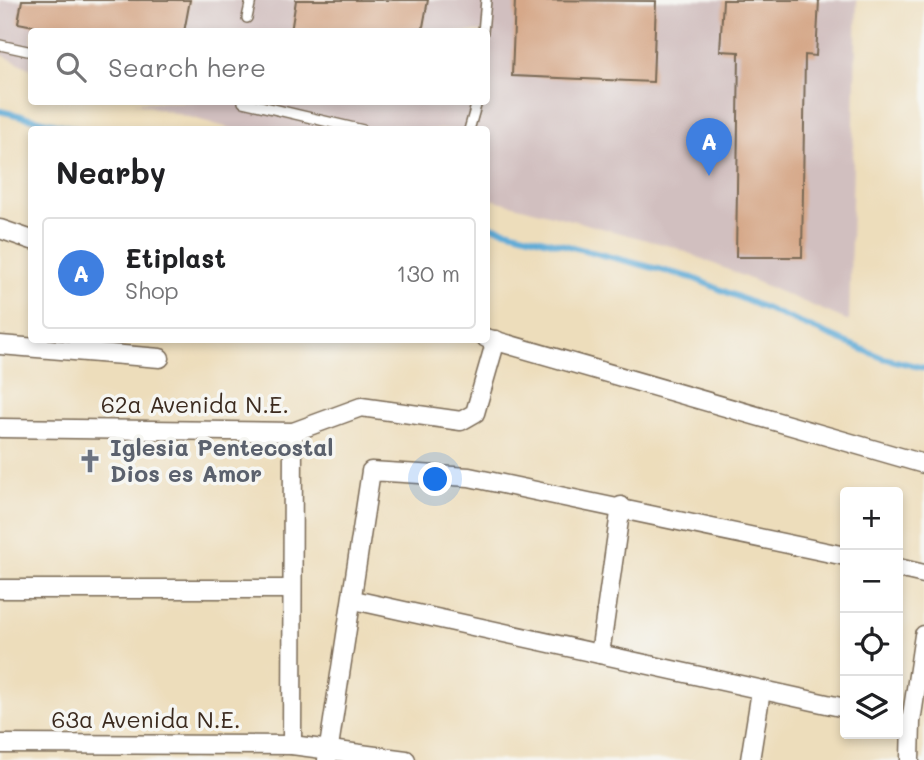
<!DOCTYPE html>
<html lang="en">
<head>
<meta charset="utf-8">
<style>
	body { margin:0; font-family:Mali,sans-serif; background:#f6f6f6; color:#202124 }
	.controls { position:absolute; right:21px; bottom:21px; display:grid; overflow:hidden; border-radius:7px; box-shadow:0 4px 10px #0003 }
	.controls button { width:63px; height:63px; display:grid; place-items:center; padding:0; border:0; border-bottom:2px solid #e0e0e0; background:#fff; color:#202124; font:35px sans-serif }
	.you { position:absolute; left:436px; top:480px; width:24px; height:24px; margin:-18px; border:5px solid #fff; border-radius:50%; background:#1a73e8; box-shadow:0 0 0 10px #1a73e833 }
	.badge { display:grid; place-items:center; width:46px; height:46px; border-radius:50%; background:#d1495b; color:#fff; font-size:23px; font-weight:700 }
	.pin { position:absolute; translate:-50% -58px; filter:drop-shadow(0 2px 4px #0008) }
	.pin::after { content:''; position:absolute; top:37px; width:24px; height:21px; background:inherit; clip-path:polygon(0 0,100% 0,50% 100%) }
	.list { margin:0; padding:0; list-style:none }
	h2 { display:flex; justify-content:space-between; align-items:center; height:91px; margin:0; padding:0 28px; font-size:30px }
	h2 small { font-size:23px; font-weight:400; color:#757577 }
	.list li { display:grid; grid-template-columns:46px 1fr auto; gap:21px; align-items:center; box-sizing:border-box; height:112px; margin:0 14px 14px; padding:0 14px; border:2px solid #e0e0e0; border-radius:7px }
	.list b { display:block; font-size:26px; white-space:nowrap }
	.list p { margin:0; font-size:23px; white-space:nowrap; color:#757577 }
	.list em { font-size:23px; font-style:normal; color:#757577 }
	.icon { flex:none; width:38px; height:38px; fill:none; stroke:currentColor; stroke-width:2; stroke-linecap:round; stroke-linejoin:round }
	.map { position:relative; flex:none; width:924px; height:760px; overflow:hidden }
	.search { position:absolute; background:#fff; box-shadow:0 4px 10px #0003; left:28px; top:28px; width:462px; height:77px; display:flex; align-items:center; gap:18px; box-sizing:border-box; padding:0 24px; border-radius:7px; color:#757577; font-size:26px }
	.panel { position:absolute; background:#fff; box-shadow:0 4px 10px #0003; left:28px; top:126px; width:462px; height:217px; border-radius:7px }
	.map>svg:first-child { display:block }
	.industrial { fill:#d1bfbf }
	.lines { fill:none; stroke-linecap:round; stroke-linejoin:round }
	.stream { stroke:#5eabd7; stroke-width:6 }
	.building { fill:#d6a889 }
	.lane-casing { stroke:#796955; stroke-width:12 }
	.street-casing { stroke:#796955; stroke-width:21 }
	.lane { stroke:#fff; stroke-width:9 }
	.street { stroke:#fff; stroke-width:18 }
	.labels { text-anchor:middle; stroke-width:7; stroke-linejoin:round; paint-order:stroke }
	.street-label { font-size:23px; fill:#3b2a1e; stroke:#f6f6f2 }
	.worship-label { font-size:23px; font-weight:bold; fill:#5b616d; stroke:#f6f6f2; text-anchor:start }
</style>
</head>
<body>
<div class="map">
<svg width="924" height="760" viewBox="0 0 924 760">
	<rect width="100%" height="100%" fill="#f6f6f2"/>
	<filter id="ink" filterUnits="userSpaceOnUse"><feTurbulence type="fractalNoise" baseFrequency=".0143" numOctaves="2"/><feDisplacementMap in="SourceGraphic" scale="14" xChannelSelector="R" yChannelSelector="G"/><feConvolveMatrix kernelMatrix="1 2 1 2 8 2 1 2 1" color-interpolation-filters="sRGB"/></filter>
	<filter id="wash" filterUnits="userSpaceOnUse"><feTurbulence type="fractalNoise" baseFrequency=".00686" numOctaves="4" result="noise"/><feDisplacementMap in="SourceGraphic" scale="28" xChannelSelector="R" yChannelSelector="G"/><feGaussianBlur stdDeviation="1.57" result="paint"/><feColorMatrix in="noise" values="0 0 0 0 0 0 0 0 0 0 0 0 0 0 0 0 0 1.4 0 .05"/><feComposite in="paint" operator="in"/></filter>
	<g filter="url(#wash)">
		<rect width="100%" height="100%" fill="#edddbb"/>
		<polygon class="industrial" points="0,0 857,0 849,321 674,247 487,198 486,130 233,129 134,102 486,102 486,32 32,32 31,69 0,54"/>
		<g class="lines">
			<g class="stream">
				<polyline points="0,111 81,130"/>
				<polyline points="486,225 693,278 883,358 924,368"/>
			</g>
		</g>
		<g id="blocks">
			<g class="building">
				<polygon points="22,0 190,0 184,32 65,32 18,23"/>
				<polygon points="296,0 428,0 422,32 291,32"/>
				<polygon points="515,0 656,1 653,82 512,76"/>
				<polygon points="723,0 819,0 816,56 805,55 802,257 736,257 739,52 720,51"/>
			</g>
		</g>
	</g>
	<g filter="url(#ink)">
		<use href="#blocks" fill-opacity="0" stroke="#796955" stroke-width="2"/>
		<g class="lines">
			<g class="lane-casing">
				<g id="lane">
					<polyline points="247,18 251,0"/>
					<polyline points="483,32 486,0"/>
					<polyline points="0,45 32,52"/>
					<polyline points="243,102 363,130"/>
					<polyline points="469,130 477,102"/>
				</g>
			</g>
			<g class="street-casing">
				<g id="street">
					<polyline points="0,229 32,240"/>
					<polyline points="486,338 924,464"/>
					<polyline points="0,345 160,358"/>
					<polyline points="0,428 293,432 361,407 461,421 475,413 496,340"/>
					<polyline points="898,568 924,574"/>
					<polyline points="0,589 292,589"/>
					<polyline points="354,600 845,708"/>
					<polyline points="600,654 621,506"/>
					<polyline points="0,744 292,745 406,760"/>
					<polyline points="292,745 293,432"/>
					<polyline points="327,760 371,471 469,477 845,556"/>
					<polyline points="750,760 761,691"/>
					<polyline points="910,760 911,722 924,635"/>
				</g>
			</g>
			<use href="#lane" class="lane"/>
			<use href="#street" class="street"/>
		</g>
	</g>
	<defs>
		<g id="church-bare" transform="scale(1.89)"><path d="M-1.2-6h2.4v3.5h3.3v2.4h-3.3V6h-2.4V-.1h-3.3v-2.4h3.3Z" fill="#6b7280" stroke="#f6f6f2" stroke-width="2.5" paint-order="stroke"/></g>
	</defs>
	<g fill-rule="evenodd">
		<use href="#church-bare" x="90" y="461"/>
	</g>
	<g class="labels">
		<g class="street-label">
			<text x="195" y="413">62a Avenida N.E.</text>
			<text x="146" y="728">63a Avenida N.E.</text>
		</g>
		<g class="worship-label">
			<text x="110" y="456">Iglesia Pentecostal<tspan x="110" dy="26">Dios es Amor</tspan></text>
		</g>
	</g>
</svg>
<div class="controls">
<button>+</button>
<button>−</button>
<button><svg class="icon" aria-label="locate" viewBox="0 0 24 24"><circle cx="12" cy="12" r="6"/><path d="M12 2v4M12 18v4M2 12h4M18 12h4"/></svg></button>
<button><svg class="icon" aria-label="layers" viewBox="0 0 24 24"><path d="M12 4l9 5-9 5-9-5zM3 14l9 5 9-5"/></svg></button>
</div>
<div class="you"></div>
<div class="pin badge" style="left:709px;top:176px;background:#3f7fe0">A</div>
<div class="search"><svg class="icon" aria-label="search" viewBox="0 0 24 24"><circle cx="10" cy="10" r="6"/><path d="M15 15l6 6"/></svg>Search here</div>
<section class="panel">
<h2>Nearby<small></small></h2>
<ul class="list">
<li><span class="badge" style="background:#3f7fe0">A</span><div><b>Etiplast</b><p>Shop</p></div><em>130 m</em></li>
</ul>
</section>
</div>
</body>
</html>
